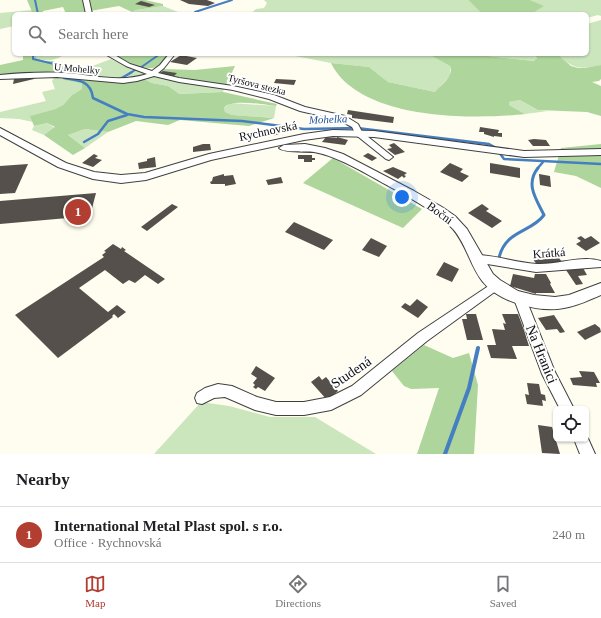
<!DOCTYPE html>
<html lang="en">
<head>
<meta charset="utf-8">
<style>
	body { margin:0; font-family:"Times New Roman",serif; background:#f2f2f2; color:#202124 }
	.controls { position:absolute; right:12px; bottom:12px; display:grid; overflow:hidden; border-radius:6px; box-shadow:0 1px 3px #0004 }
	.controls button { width:36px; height:36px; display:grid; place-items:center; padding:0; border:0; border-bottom:1px solid #e0e0e0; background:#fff; color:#202124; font:20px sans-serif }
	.you { position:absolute; left:402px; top:197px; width:14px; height:14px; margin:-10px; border:3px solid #fff; border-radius:50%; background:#1a73e8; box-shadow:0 0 0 6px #1a73e833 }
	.badge { display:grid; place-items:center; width:26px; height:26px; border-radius:50%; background:#b23d31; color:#fff; font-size:13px; font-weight:700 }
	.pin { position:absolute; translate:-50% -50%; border:2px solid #fff; box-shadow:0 1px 4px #0006 }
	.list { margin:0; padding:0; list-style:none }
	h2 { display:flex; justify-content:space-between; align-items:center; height:52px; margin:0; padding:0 16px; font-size:17px }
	h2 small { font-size:13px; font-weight:400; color:#757577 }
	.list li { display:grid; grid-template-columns:26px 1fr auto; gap:12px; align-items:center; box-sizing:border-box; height:56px; padding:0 16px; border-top:1px solid #e0e0e0 }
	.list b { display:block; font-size:15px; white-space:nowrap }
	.list p { margin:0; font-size:13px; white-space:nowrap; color:#757577 }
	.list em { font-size:13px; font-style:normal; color:#757577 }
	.icon { flex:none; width:22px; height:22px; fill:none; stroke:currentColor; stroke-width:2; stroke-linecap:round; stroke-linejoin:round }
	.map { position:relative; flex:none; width:601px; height:454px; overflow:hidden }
	.search { position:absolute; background:#fff; box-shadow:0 1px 3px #0004; left:12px; right:12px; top:12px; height:44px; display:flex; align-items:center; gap:10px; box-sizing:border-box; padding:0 14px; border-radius:6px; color:#757577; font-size:15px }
	.sheet { height:108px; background:#fff }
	nav { display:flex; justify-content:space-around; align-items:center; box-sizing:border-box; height:56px; border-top:1px solid #e0e0e0; background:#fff; font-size:11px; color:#757577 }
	nav a { display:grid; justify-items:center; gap:2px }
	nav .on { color:#b23d31 }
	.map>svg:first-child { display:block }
	.green { fill:#cbe5bc }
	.forest { fill:#aed59c }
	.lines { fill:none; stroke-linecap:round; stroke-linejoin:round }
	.stream-far3 { stroke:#457fc2; stroke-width:2 }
	.stream-far2 { stroke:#457fc2; stroke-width:2.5 }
	.stream-far1 { stroke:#457fc2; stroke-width:3 }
	.stream { stroke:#457fc2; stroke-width:4 }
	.building { fill:#55504b }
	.minor-casing { stroke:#404040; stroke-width:2 }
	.tertiary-casing { stroke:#404040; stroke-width:2 }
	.minor { fill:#fff; fill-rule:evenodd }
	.tertiary { fill:#fff; fill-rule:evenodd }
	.labels { text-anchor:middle; stroke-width:4; stroke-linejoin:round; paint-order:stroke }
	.far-street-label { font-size:10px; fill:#0d0d0d; stroke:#fff }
	.far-water-label { font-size:11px; font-style:italic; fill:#215295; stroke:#fff }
	.street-label { font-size:12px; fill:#0d0d0d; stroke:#fff }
	.near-street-label { font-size:14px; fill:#0d0d0d; stroke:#fff }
</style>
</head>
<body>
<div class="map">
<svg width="601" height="454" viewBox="0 0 601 454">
	<rect width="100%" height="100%" fill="#fefdef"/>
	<g class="green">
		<polygon points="264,0 468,0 482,14 250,14 256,9 264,8 267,3"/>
		<polygon points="530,0 601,0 601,16 598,15 587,18 587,14 531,14 543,6"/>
		<polygon points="163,6 183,14 127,14 136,10"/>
		<polygon points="32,10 33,14 14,14 14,26 0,29 0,13"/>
		<path d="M601,20V65C580,70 573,69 557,54H587V24Z"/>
		<path d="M37,54H61L62,56C53,61 45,62 36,58Z"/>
		<polygon points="285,54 428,54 450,66 450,76 435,92 388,82 369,67 331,63"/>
		<polygon points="482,54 532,54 537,59 534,61 488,56"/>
		<path d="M111,59L133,69L148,74C126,84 97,76 74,73Z"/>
		<polygon points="154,76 175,81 224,89 223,92 178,94 168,86 152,83 144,79"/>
		<polygon points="55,77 68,77 82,83 82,89 72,95 63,105 55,109 31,116 33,122 19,119 0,118 0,112 46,101 42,92 55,89 52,81"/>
		<polygon points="520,100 538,110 548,111 525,114 509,105 509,102"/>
		<polygon points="230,103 276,106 274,118 232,115 225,112 224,108"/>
		<polygon points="47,123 55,128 44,135 32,130 34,126"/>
		<polygon points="85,129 108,132 85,148 68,135"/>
		<polygon points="201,402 229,406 270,417 315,417 376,454 154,454"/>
	</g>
	<g class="forest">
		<polygon points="27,0 83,0 86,14 66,14 63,7 43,11 43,14 33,14"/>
		<polygon points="88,0 145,0 163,4 163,6 136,10 132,12 119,6 90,11"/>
		<polygon points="468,0 530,0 544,6 531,14 482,14"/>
		<path d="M23,54H37L36,58L45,61H53L74,73C49,75 25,72 0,75V65L23,60Z"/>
		<path d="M121,54H168C159,79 133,65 117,56Z"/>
		<path d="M428,54H482L488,56L534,61L537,58L532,54H557L571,66L578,68H585L601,65V79L599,81L592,82L601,86V116L587,112L538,110L520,100L509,102V105L525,114C471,120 359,120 331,63L369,67L388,82L435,92C442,84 454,77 450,66Z"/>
		<polygon points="235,66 226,85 157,74 163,69 195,70"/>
		<path d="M68,77C96,78 116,84 144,79L152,83L168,86L179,94L223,92L277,104L276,106C266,105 229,98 224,108L225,112L232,115L274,118L249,126L180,120L168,125L136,121L108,132L85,129L68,135L85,148L73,155L44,135L55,127L47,123L34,126L30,116L55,109L63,105L72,95L82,89V83L65,80Z"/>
		<polygon points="601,144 601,188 576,176 554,172 561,148"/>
		<polygon points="333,158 422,209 403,228 303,183"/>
		<polygon points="424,345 453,358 469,353 478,385 474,454 417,454 439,388 411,389 404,386 392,371"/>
	</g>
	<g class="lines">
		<g class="stream-far3">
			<polyline points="35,0 38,14"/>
			<polyline points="194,14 195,12 232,0"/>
			<polyline points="33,54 33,59 54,64 64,73"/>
			<polyline points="140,68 160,54"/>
			<polyline points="130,73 137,69"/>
		</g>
		<g class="stream-far2">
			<polyline points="63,72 66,74"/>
			<polyline points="78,75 94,76"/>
			<path d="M64,78C79,80 91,81 93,98L127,114L144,117L242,121L304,129L357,128L489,144L496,148L504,159L601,164"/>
			<polyline points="120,79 132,72"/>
			<polyline points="84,142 98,134 108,121 127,115"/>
			<polyline points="537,169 543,162"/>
		</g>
		<path class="stream-far1" d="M499,258C505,230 531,233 544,215C536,199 525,184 538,168"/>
		<polyline class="stream" points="445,454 469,388 478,348"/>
	</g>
	<g class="building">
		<polygon points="180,0 207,0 215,3 208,6 189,4"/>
		<polygon points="141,1 155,5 149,7 135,4"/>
		<polygon points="181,55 197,58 187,65 170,62"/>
		<polygon points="163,71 177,73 174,76 160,73"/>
		<polygon points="35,77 34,79 13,84 14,79"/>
		<polygon points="276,79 296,80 294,85 274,83"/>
		<polygon points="253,83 266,85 261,90 249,87"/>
		<polygon points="348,110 394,117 393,123 352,118 352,115 347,114"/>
		<polygon points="480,127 499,130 498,133 502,133 502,137 494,136 494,137 484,134 484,132 479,132"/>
		<polygon points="278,129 280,134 272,136 269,134 266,134 267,130"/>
		<polygon points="326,137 337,138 337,137 348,140 345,145 322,142"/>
		<polygon points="534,139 546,140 550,146 533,146 528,140"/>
		<polygon points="394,143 405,152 395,155 387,149 392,148 389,145"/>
		<polygon points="203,144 210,144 211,150 193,152 193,147"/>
		<polygon points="368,153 377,158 372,161 363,156"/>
		<polygon points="94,154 98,156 95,158 102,160 93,167 82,163"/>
		<polygon points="298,155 312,155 312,158 315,158 315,160 312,160 312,162 304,162 304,159 298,159"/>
		<polygon points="155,157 156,167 139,169 138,163 147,161 147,159"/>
		<polygon points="450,163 463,169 460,172 469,176 462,182 440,172"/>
		<polygon points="490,163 520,168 520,178 490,173"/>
		<polygon points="28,164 15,193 0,194 0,166"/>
		<polygon points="393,167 407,173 404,175 406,176 404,178 402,176 398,179 383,171"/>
		<polygon points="224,174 224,176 233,175 236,184 225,186 225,184 211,184 210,182 212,181 213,177"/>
		<polygon points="539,174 550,176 551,187 540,185"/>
		<polygon points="281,177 283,183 268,185 266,180"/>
		<polygon points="96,193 90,216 0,224 0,201"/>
		<polygon points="172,204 178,207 147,231 141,227"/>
		<polygon points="482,204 489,209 486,211 502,221 492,228 468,213"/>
		<polygon points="294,222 333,240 324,250 285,232"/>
		<polygon points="581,236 585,239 591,236 600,243 586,251 576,244 581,241 577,238"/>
		<polygon points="371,238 387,246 379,257 362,250"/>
		<polygon points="113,244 121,249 122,247 126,250 124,251 165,279 158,284 145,275 135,283 129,280 123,284 105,270 79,288 108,312 117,305 126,312 118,318 114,314 112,316 113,317 58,358 15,315 104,257 102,255 106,252 104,251"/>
		<polygon points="546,253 549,255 556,254 562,262 538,266 532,258 542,256 540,254"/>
		<polygon points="444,262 459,269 452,282 436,275"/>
		<polygon points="583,268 587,275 578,276 583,284 576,285 566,270"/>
		<polygon points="513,274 534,278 535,274 546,274 551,283 550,284 555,293 536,293 536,294 510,286"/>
		<polygon points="417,299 428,307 418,318 401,307 405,303 410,306"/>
		<polygon points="466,314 476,314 483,340 467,340 462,319 467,319"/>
		<polygon points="502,314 518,314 524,330 529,346 512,346 517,359 491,358 487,345 496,345 492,329 505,330 503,323 506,324"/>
		<polygon points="554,315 565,332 560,333 557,329 546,330 538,318"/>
		<polygon points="595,324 600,328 601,332 585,340 577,332"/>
		<polygon points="256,366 275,378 265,391 258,387 256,389 253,387 255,385 253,383 257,378 251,374"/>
		<polygon points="579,371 594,372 600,383 596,383 597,387 573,385 570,378 582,377"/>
		<polygon points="319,376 322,380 326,377 338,391 327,400 311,382"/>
		<polygon points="527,383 539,384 541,394 545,395 546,401 542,400 543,406 527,404 525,394 529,395"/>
		<polygon points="538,425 552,427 560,454 542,453"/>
	</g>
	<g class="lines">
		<g class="minor-casing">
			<g id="minor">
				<polygon points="83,0 89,0 92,14 86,14"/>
				<path d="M105,54H113L130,64L152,71L160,65L169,54H175L164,68L158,73L179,78L233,86L274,95L305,107L345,116L358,124L362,132L393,157L389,160L386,159L356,135L352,127L339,120L300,111L269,99L233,90L179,82L154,76L137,81L123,83L57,77L0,79V75C21,73 43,72 65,73C93,75 120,83 147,74L126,66Z"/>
				<path d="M479,255C499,256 517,263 537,264C558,265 580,255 601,261V267L536,272L475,262L474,259L475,256Z"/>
				<polygon points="496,281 500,282 502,285 500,288 427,341 361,395 331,410 304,415 276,415 255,410 225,397 214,398 202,404 197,403 195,398 197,393 205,388 218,384 232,386 257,397 276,402 304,402 330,397 352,386 418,333"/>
				<polygon points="520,294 524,296 526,299 555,372 574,409 560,409 542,374 514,299 516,296"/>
				<polygon points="586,434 595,454 580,454 574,439 586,439"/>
			</g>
		</g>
		<g class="tertiary-casing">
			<g id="tertiary">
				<polygon points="0,128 66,163 94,172 121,175 145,173 209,154 304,134 333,130 374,131 524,151 601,149 601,155 524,157 374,137 333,136 304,140 211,160 146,180 121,183 93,179 58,167 0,135"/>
				<path d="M305,144L325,148L343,154L414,191L442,207L455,216L467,229L493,274L500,280L518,291L534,295L555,297L569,295L601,283V295C589,300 577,306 564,308C540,313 498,302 483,282C470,266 467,245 453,229C438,213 415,201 396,190C373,178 339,156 314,152C306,151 283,153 279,148L284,145Z"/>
			</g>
		</g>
		<use href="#minor" class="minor"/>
		<use href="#tertiary" class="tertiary"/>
	</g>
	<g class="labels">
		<g class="far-street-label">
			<text transform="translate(77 68) rotate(5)" y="4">U Mohelky</text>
			<text transform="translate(257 84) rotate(14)" y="4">Tyršova stezka</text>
		</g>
		<g class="far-water-label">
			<text transform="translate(328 119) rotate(-2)" y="4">Mohelka</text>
		</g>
		<g class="street-label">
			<text transform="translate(268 131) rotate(-12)" y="4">Rychnovská</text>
			<text transform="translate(440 213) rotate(36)" y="4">Boční</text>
			<text transform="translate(549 253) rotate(-4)" y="4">Krátká</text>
		</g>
		<g class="near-street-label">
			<text transform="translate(542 354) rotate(68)" y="5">Na Hranici</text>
			<text transform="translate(351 372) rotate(-34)" y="5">Studená</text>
		</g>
	</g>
</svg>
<div class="controls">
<button><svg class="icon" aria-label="locate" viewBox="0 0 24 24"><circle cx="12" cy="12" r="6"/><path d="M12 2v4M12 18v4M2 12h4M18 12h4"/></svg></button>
</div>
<div class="you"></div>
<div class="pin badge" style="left:78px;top:212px">1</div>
<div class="search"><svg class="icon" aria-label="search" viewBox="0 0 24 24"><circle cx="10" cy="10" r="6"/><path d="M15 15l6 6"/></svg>Search here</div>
</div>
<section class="sheet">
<h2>Nearby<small></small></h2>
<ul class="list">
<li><span class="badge">1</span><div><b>International Metal Plast spol. s r.o.</b><p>Office · Rychnovská</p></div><em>240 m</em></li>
</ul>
</section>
<nav>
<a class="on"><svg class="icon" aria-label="map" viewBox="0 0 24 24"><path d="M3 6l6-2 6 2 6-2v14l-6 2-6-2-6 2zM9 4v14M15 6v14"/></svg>Map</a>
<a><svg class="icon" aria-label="directions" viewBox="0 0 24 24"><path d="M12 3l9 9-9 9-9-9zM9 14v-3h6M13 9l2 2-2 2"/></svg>Directions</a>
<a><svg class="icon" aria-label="saved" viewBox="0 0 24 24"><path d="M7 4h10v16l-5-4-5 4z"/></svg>Saved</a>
</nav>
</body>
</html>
